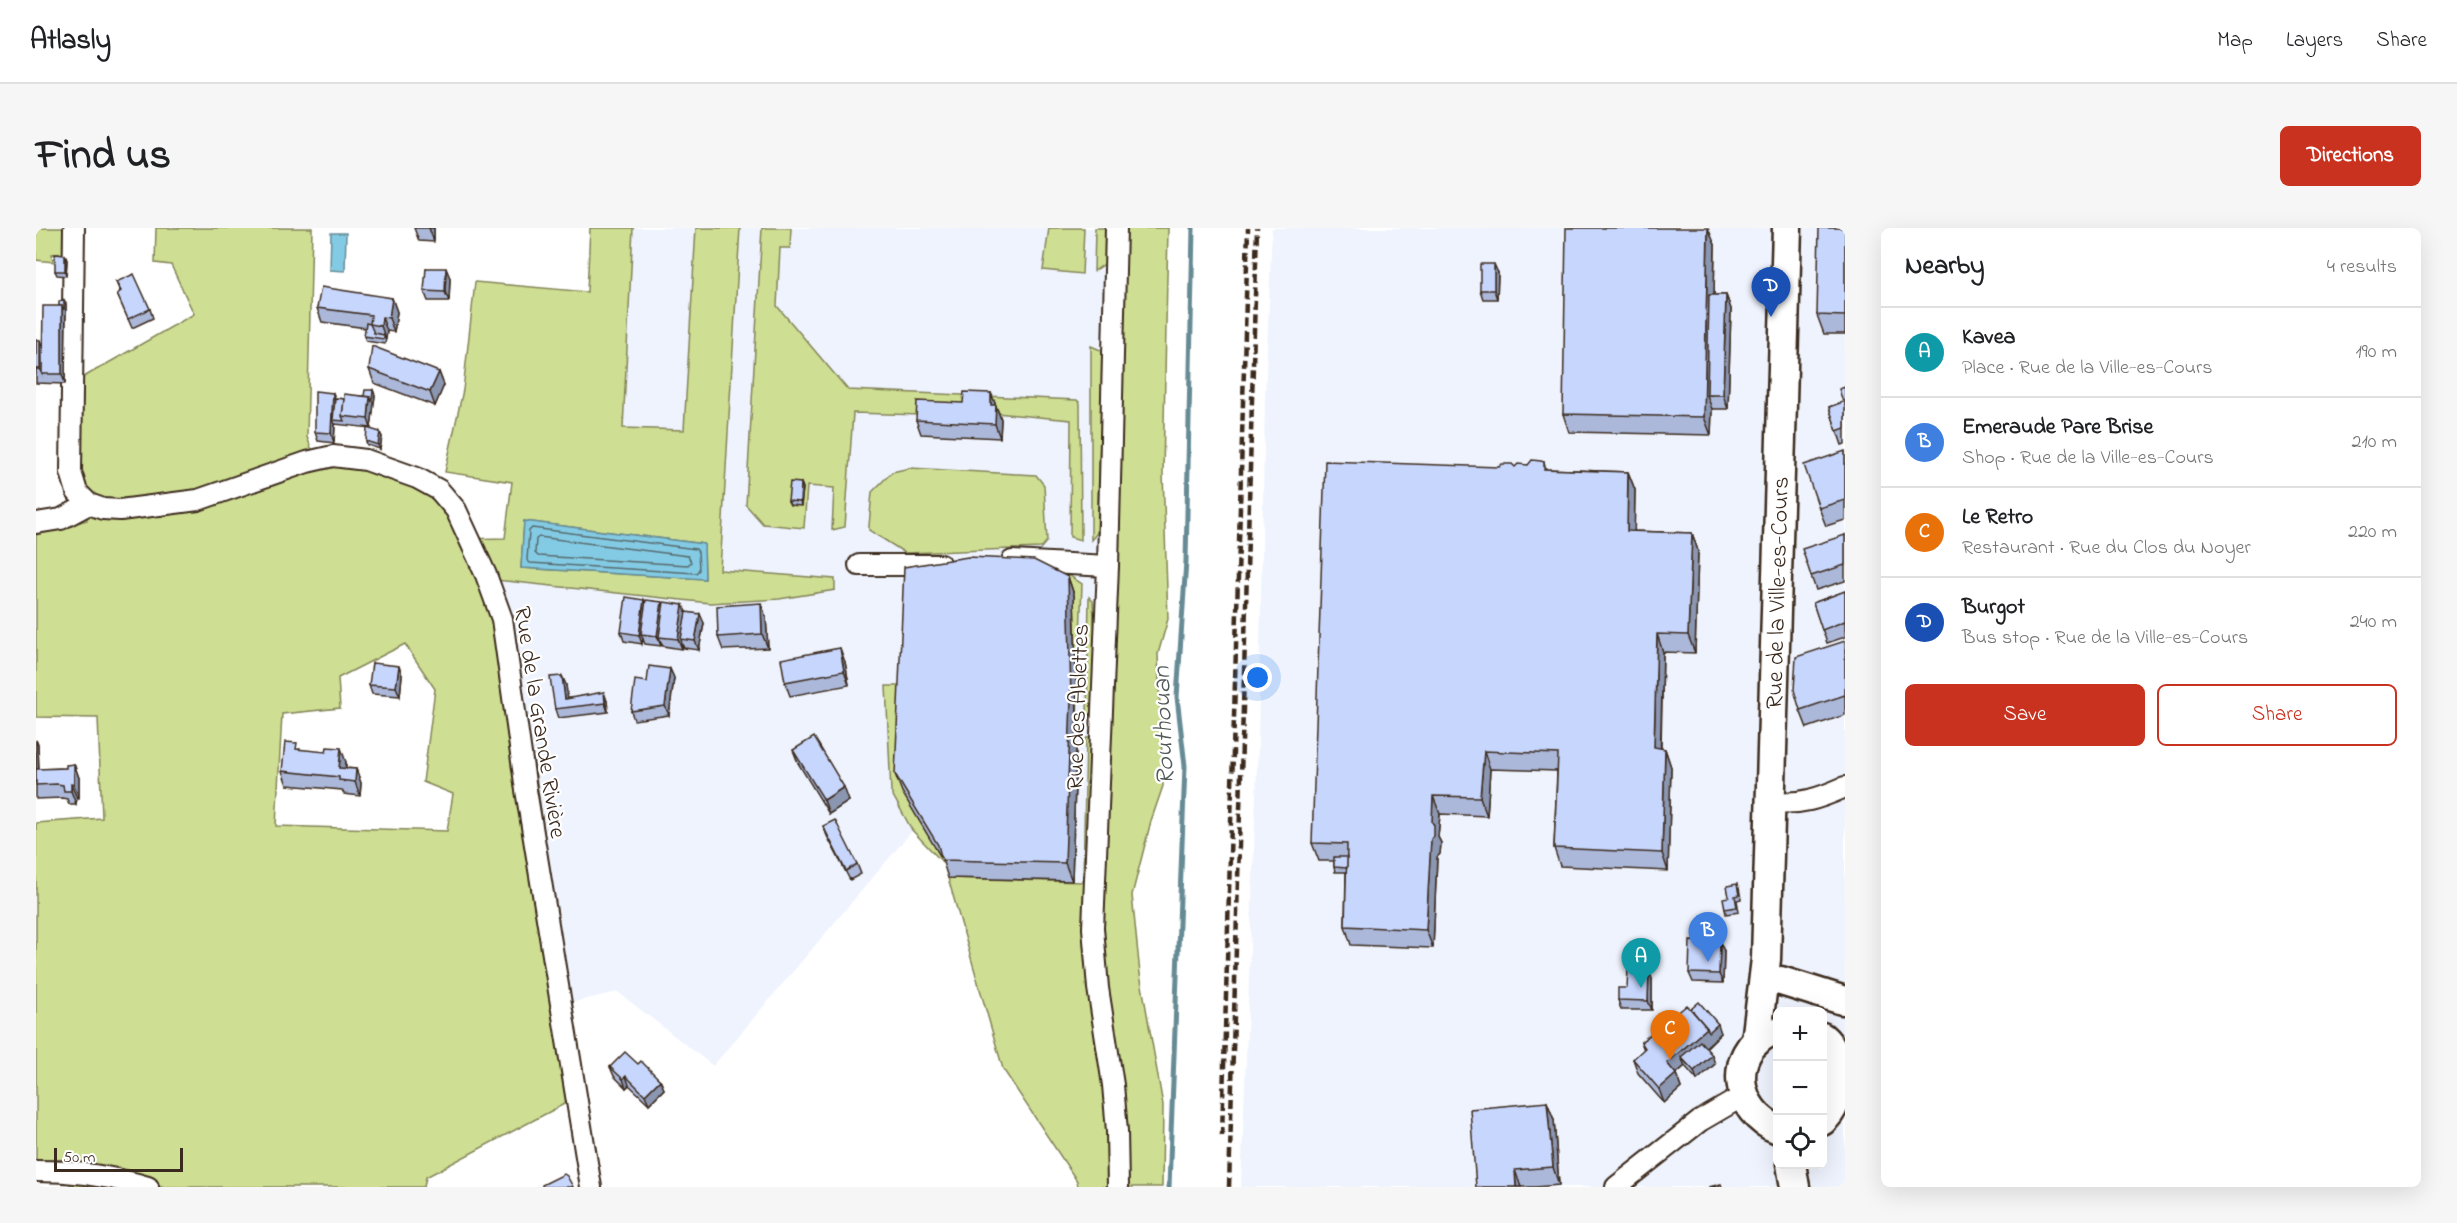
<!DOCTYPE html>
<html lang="en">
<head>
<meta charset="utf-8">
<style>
	body { margin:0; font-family:"Indie Flower",sans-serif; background:#f6f6f6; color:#202124 }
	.controls { position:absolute; right:18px; bottom:18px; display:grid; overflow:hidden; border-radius:9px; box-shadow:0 6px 24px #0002 }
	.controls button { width:54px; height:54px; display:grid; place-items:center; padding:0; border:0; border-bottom:2px solid #e0e0e0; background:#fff; color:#202124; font:30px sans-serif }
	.scale { position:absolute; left:18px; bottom:15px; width:129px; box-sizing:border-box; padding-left:6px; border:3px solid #3b2a1e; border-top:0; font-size:16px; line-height:21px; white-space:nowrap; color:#3b2a1e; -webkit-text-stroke:4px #fff; paint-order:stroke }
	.you { position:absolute; left:1222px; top:450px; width:21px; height:21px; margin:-15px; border:4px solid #fff; border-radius:50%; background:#1a73e8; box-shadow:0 0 0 9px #1a73e833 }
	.badge { display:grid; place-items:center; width:39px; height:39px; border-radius:50%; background:#c8321e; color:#fff; font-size:20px; font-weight:700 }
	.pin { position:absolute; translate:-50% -50px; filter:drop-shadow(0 2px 3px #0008) }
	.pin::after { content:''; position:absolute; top:32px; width:21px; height:18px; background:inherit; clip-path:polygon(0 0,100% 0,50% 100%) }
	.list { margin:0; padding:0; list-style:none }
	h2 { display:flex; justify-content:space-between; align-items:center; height:78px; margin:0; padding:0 24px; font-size:26px }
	h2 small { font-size:20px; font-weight:400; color:#757577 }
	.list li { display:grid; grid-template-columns:39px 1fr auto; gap:18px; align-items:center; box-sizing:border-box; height:90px; padding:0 24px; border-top:2px solid #e0e0e0 }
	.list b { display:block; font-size:22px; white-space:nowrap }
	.list p { margin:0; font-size:20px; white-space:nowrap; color:#757577 }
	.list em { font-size:20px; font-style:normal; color:#757577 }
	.actions { display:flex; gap:12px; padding:18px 24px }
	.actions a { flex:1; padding:14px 0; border:2px solid #c8321e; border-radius:9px; text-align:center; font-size:21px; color:#c8321e }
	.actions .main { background:#c8321e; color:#fff }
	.icon { flex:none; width:33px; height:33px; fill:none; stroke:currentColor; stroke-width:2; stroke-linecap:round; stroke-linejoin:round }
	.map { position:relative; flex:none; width:1809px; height:959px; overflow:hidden; border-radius:9px }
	header { display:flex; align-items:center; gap:36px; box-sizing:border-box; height:84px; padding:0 30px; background:#fff; border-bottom:2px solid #e0e0e0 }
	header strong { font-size:28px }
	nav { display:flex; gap:33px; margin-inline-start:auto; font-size:21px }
	.intro { display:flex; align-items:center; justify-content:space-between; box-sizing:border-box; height:144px; padding:0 36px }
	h1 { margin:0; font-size:42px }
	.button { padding:15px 27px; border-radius:9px; background:#c8321e; color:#fff; font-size:21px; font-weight:700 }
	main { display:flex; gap:36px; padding:0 36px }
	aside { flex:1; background:#fff; border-radius:9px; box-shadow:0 6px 24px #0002 }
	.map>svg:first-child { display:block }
	.built { fill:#eef3fe; fill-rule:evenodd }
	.green { fill:#cede92; stroke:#848458; stroke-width:1.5; fill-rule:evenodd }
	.water { fill:#83cbe4; stroke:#668b95; stroke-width:1.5 }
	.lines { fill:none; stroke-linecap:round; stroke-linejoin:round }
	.shore { stroke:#586a6d; stroke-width:1.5 }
	.stream { stroke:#668b95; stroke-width:5 }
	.street-casing { stroke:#3b2a1e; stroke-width:24 }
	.secondary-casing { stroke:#3b2a1e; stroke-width:33 }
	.street { stroke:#fff; stroke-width:20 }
	.secondary { stroke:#fff; stroke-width:28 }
	.rail { stroke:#3b2a1e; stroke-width:4.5; stroke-dasharray:9 4.5; stroke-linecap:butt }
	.wall { fill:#abb8da; stroke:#3b2a1e; stroke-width:1.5 }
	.shaded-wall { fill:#8b96b1; stroke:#3b2a1e; stroke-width:1.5 }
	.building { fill:#c7d6fd; stroke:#3b2a1e; stroke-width:1.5 }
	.labels { text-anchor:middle; stroke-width:4.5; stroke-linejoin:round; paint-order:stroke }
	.street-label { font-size:24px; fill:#3b2a1e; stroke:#fff }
	.water-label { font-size:26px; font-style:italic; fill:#515a59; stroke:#fff }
</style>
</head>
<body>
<header>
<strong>Atlasly</strong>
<nav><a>Map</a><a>Layers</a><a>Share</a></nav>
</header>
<div class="intro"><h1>Find us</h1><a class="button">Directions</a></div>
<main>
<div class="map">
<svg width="1809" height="959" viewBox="0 0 1809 959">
	<rect width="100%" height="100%" fill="#fff"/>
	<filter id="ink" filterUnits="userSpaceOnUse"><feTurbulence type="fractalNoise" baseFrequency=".0167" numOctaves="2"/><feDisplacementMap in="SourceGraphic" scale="12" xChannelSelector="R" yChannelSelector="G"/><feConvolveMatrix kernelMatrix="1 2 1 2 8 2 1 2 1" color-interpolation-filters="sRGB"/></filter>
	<g filter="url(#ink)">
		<g class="built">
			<polygon points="554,0 1090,0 1082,288 1066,657 908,635 876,603 677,838 582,764 533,775 500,549 479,429 460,352 673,375 551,264"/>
			<path d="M1236,0H1809V959H1205L1222,516L1229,170ZM1742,784H1786V936H1742Z"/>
		</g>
		<g class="green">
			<polygon points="0,0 33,0 32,25 16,26 17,34 0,32"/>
			<path d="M120,0H276L271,209L282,238L323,239L383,260L408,281L424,311L469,310L476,254L409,244L427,162L439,54L551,64L554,0H597L587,200L648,202L660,0H704L684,342L799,351V362L743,371L674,375L460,352L479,429L500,549L533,775L534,873L390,949L388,959H34L37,931L0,933V595L66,590L62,490L0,489V307L51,292L44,246L46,150L158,86L135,37L119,35ZM488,293L668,316L669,351L485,340ZM369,416L399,461L387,554L417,566L411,603L240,598L246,486L304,480L302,450Z"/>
			<polygon points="726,0 755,0 754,20 744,20 741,78 812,162 1041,172 1044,175 1045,312 1034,309 1035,192 960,185 886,187 817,185 809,299 796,302 798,260 771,258 768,300 727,296 710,277"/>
			<polygon points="1013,0 1048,0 1046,46 1007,42"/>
			<polygon points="1059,0 1070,0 1070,35 1058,43"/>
			<polygon points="1090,0 1132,0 1127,245 1132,391 1122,426 1127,558 1115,593 1096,667 1104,746 1127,877 1126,959 1042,959 1041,953 967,841 912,650 1047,654 1050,510 1055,510 1052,612 1082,288"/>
			<polygon points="1055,118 1067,123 1061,305 1055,312"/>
			<polygon points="874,240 1000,247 1008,257 1011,313 1005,320 869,325 833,302 833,298 836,264 856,244"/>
			<polygon points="1025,342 1046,356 1041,489 1039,394 1024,378 908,636 876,602 855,564 850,458 866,458"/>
			<polygon points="1053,369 1057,373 1060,423 1057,487 1051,487"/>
		</g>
		<g class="water">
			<polygon points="295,5 310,5 309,43 294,42"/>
			<polygon points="488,293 668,316 669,351 485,340"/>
		</g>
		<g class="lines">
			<g class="shore">
				<polygon points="496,300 660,321 662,324 663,342 660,345 494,335 491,332 493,303"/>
				<polygon points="503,309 652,328 655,334 652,337 502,328 499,325 500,311"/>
			</g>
			<polyline class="stream" points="1133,959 1149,538 1141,469 1150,333 1157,0"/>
			<g class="street-casing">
				<g id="street">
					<polyline points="38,0 35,244 41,264 53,276 67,281 84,282 162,272 271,234 297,228 330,232 381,250 403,262 420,282 450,347 466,391 490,562 555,959"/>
					<polyline points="1080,0 1072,338 1057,700 1062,760 1077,857 1081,903 1082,959"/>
					<polyline points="0,295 25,291 53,276"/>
					<polyline points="976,333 1072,338"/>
					<polyline points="823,337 905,337"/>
					<path d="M1736,573C1763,578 1784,570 1809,559"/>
					<path d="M0,943C39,943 75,948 112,959"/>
					<polyline points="1580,959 1664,893 1707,868"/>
				</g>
			</g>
			<g class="secondary-casing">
				<g id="secondary">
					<polyline points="1745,753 1806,772"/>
					<path d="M1734,804C1690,825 1699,885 1742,901"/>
					<path d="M1786,809C1809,828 1809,874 1786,893"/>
					<path id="s1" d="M1720,814L1730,731L1751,0"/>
					<polyline points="1755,936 1759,959"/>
				</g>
			</g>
			<use href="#street" class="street"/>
			<use href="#secondary" class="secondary"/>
			<g class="rail">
				<polyline points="1186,908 1212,0"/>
				<polyline points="1193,959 1221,0"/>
			</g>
		</g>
		<g class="wall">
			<polygon points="378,0 398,0 398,14 383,13"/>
			<polygon points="1809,0 1809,106 1788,106 1781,87"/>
			<polygon points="1679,17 1678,67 1690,67 1695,81 1692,181 1676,181 1675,207 1533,204 1527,186"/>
			<polygon points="29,27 31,32 30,48 21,47 19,43"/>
			<polygon points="1462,45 1461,71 1447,71 1444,62"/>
			<polygon points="414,50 413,73 392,73 388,63"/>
			<polygon points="80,54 114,81 117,90 96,100 81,66 84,64"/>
			<polygon points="356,70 361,84 358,104 351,103 349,116 330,113 328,108 330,100 286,94 281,80"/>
			<polygon points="30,77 29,156 0,155 0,112 6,117"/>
			<polygon points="333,141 403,144 408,157 399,178 338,155"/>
			<polygon points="1809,159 1809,216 1806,217 1793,179 1807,174"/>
			<polygon points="337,162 339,167 335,200 299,196 298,215 282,213 279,204 297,165 299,170 308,171 328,168"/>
			<polygon points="955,165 965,191 964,210 885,206 880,192"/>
			<polygon points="346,209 344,221 331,217 330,213"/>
			<polygon points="1809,223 1809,292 1790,298 1783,280"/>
			<polygon points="1508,234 1510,241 1592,244 1599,262 1598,303 1656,305 1662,323 1659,425 1627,424 1625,520 1629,521 1635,539 1632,643 1524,638 1518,620 1521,543 1454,541 1451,588 1404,586 1402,609 1405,615 1404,626 1401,629 1397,720 1315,717 1309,698 1310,644 1299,644 1298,639 1298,633 1283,633 1276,615 1463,239 1479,239"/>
			<polygon points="765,255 767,260 765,278 754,277 752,273"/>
			<polygon points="1809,307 1809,353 1780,362 1775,348"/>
			<polygon points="1032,349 1038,367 1041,489 1036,653 912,650 906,631 866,564 859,546"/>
			<polygon points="1809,363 1809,409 1791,415 1777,375"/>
			<polygon points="608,372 609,375 626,374 627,378 650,384 668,395 663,422 648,420 646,416 646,421 627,418 625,414 625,418 609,416 607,411 606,416 588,413 585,404"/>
			<polygon points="730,389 732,420 687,422 682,409"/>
			<polygon points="1809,413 1809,487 1771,500 1764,482"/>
			<polygon points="809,434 813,457 754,468 749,454"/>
			<polygon points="634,441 638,450 633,487 598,492 595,483"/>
			<polygon points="366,447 364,468 336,466 333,457"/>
			<polygon points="526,448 530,457 531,470 571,473 572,484 522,490 519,481"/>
			<polygon points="0,512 2,517 3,541 30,540 38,536 43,550 43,570 41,570 40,576 33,576 31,571 26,570 0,571"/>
			<polygon points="263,521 310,534 310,540 320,541 325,555 324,568 308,566 306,562 251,557 246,543"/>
			<polygon points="757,522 813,573 793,586 762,535"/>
			<polygon points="787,598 821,636 825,646 814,652 791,608"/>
			<polygon points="1703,660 1705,671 1701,672 1703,684 1690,686 1689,681 1693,669"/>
			<polygon points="1688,723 1687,755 1657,754 1653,745"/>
			<polygon points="1616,751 1616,782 1585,782 1582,772 1591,760"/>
			<polygon points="1655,781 1685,805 1670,820 1679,836 1661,852 1649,838 1640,846 1645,860 1628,875 1602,845 1597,831 1608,822 1605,814 1625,798 1624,794 1633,792"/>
			<polygon points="602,836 624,852 628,861 613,876 593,857 590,860 578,848 574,839"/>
			<polygon points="1511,874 1518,892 1523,957 1499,959 1440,959"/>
		</g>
		<g class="shaded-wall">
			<polygon points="393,0 398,0 398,14"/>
			<polygon points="1672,0 1679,17 1676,167 1671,167 1676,181 1675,207 1668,189"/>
			<polygon points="29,27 31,32 30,48 29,43"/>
			<polygon points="1458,36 1462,45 1461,71 1458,62"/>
			<polygon points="410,40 414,50 413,73 409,64"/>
			<polygon points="1690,67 1695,81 1692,181 1687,167"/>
			<polygon points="356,70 361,84 358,104 353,90"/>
			<polygon points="28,72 30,77 29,156 26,146 26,78"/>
			<polygon points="346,89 351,103 350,112 345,98"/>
			<polygon points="4,112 9,126 6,146 4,141"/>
			<polygon points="403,144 408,157 399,178 394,164"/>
			<polygon points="337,162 339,167 335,200 332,191 334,169"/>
			<polygon points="297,165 300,174 297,192 299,196 298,215 295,205"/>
			<polygon points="955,165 965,191 964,210 959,196 955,177"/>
			<polygon points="344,204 346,209 344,221 342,217"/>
			<polygon points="1592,244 1599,262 1598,321 1591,303"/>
			<polygon points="765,255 767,260 765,278 764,274"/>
			<polygon points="1656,305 1662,323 1659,425 1652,407"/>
			<polygon points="1032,349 1038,367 1041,489 1036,653 1029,635"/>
			<polygon points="608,372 612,382 605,406 607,411 606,416 603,407"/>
			<polygon points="626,374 629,383 623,409 625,414 625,418 621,408"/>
			<polygon points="725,375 730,389 732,420 726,406"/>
			<polygon points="647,377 651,386 645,411 646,416 646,421 642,411"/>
			<polygon points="664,386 668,395 663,422 659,413"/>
			<polygon points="1621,406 1627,424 1624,537 1618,519"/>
			<polygon points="804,420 809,434 813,457 808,443"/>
			<polygon points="363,438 366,447 364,468 360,459"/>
			<polygon points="634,441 638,450 633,487 629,478"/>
			<polygon points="526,448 530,457 533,480 529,471"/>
			<polygon points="568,464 571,473 572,484 569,475"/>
			<polygon points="0,512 2,517 3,555 0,546"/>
			<polygon points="305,520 310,534 308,554 303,540"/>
			<polygon points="1629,521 1635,539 1632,643 1626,625"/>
			<polygon points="1448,523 1454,541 1451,588 1444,569"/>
			<polygon points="38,536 43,550 43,570 38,557"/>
			<polygon points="320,541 325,555 324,568 319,554"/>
			<polygon points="35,556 41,570 40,576 35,563"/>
			<polygon points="808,559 813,573 793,586 788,572"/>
			<polygon points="1397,568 1404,586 1402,609 1405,615 1404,626 1401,629 1397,720 1390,702"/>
			<polygon points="1684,714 1688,723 1687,755 1683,746"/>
			<polygon points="1613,741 1616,751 1616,782 1612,773"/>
			<polygon points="1682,796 1685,805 1651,836 1645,829 1649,838 1636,849 1631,835 1671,800"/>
			<polygon points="1676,827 1679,836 1661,852 1658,843"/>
			<polygon points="1640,846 1645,860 1628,875 1623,861"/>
			<polygon points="590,848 593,857 590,860 587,851"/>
			<polygon points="624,852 628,861 613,876 609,867"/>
			<polygon points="1511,874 1518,892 1523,957 1517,939"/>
			<polygon points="1479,942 1485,959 1480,959"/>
		</g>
		<g class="building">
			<polygon points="1530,0 1672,0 1668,189 1527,186"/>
			<polygon points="1783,0 1809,0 1809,88 1781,87"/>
			<polygon points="19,26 29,27 29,43 19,43"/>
			<rect x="1444" y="36" width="14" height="26"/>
			<polygon points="390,40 410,40 409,64 388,63"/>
			<polygon points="98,46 114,81 92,91 81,66 85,63 80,54"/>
			<polygon points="285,59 356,70 353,90 346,89 345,98 334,96 335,87 281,80"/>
			<polygon points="1673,67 1690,67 1687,167 1671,167"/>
			<polygon points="28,72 28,82 26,78 23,78 23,73"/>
			<polygon points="7,78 26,78 26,146 6,146"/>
			<polygon points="330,95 334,96 338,105 348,107 348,111 328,108"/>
			<rect x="0" y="112" width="4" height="29"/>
			<polygon points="336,118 403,144 394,164 333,141"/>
			<polygon points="1809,159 1809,200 1801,203 1793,179 1807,174 1803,161"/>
			<polygon points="329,162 337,162 336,174 334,169 328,168"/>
			<polygon points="279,163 297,165 295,205 279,204"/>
			<polygon points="928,164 955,165 955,177 960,177 959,196 880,192 881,173 927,175"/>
			<polygon points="308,166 334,169 332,191 306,188"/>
			<polygon points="299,170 308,171 306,188 308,193 297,192"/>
			<polygon points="331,200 344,204 342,217 330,213"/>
			<polygon points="1809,223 1809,272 1783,280 1768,237"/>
			<polygon points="1496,232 1505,233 1508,234 1508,241 1592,244 1591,303 1656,305 1652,407 1621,406 1618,519 1629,521 1626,625 1518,620 1522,526 1448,523 1444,569 1397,568 1396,594 1398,597 1398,608 1395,611 1390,702 1309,698 1311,616 1276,615 1289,233 1463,239 1466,236 1476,236 1479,239 1482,236 1492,237"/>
			<polygon points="754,254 765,255 764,274 752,273"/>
			<polygon points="1809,307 1809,337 1775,348 1766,321"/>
			<polygon points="932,329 998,332 1032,349 1035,471 1029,635 906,632 902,617 859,546 868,339"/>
			<polygon points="1809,363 1809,393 1786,402 1777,375"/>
			<polygon points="590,369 608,372 603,407 585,404"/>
			<polygon points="610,372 626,374 621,408 605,406"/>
			<polygon points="628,374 647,377 642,411 623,409"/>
			<polygon points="725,375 726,406 682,409 681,378"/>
			<polygon points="650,384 664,386 659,413 645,411"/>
			<polygon points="1809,413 1809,467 1764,482 1758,462 1760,429"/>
			<polygon points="804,420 808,443 749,454 745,431"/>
			<polygon points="336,435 363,438 360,459 333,457"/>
			<polygon points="613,438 634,441 629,478 595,483 599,452 611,454"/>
			<polygon points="526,448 529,471 568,464 569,475 519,481 514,449"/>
			<polygon points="778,509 808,559 788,572 757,522"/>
			<polygon points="249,514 261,515 260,521 290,524 291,519 305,520 303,540 320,541 319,554 303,552 303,549 246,543"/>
			<polygon points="38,536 38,557 35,556 35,563 28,563 27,557 21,556 0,557 0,541 30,540 30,537"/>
			<polygon points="799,592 821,636 810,643 787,598"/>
			<polygon points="1298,629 1311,629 1311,640 1298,639"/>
			<polygon points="1701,656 1703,667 1699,668 1701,679 1689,681 1687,670 1693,669 1691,658"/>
			<polygon points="1654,713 1684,714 1683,746 1653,745"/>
			<polygon points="1592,741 1613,741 1612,773 1582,772 1582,760 1591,760"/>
			<polygon points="1663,774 1682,796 1673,804 1671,800 1655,781"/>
			<polygon points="1651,777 1671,800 1631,835 1640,846 1623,861 1597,831 1609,820 1605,814 1626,797 1624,794 1630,789 1633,792"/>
			<polygon points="1664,813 1676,827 1658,843 1645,829"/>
			<polygon points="589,824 602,836 605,833 624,852 609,867 590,848 587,851 574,839"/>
			<polygon points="1511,874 1517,939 1479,942 1480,959 1440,959 1434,881"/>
			<polygon points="528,946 531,948 537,959 506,959 506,957"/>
			<polygon points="1685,956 1686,959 1673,959"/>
		</g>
	</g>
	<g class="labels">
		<g class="street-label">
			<text dy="8" stroke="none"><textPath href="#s1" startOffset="450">Rue de la Ville-es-Cours</textPath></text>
			<text transform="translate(1041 479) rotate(-88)" y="8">Rue des Ablettes</text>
			<text transform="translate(505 494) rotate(81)" y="8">Rue de la Grande Rivière</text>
		</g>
		<g class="water-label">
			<text transform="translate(1126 498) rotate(-92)" y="9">Routhouan</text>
		</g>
	</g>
</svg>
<div class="controls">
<button>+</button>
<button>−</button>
<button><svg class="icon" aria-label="locate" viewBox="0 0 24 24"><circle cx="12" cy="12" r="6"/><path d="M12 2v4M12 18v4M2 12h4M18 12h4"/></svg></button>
</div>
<div class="scale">50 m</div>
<div class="you"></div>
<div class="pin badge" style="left:1605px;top:760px;background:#0f9aa8">A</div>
<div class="pin badge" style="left:1672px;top:734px;background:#3f7fe0">B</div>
<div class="pin badge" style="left:1634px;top:832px;background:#e8710a">C</div>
<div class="pin badge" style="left:1735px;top:89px;background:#1a4fb4">D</div>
</div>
<aside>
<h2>Nearby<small>4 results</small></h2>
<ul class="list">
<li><span class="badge" style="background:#0f9aa8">A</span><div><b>Kavea</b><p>Place · Rue de la Ville-es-Cours</p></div><em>190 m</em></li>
<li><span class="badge" style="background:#3f7fe0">B</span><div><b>Emeraude Pare Brise</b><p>Shop · Rue de la Ville-es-Cours</p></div><em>210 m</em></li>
<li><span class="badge" style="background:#e8710a">C</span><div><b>Le Retro</b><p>Restaurant · Rue du Clos du Noyer</p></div><em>220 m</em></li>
<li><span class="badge" style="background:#1a4fb4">D</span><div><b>Burgot</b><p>Bus stop · Rue de la Ville-es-Cours</p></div><em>240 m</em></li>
</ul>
<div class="actions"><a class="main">Save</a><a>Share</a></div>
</aside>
</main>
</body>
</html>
